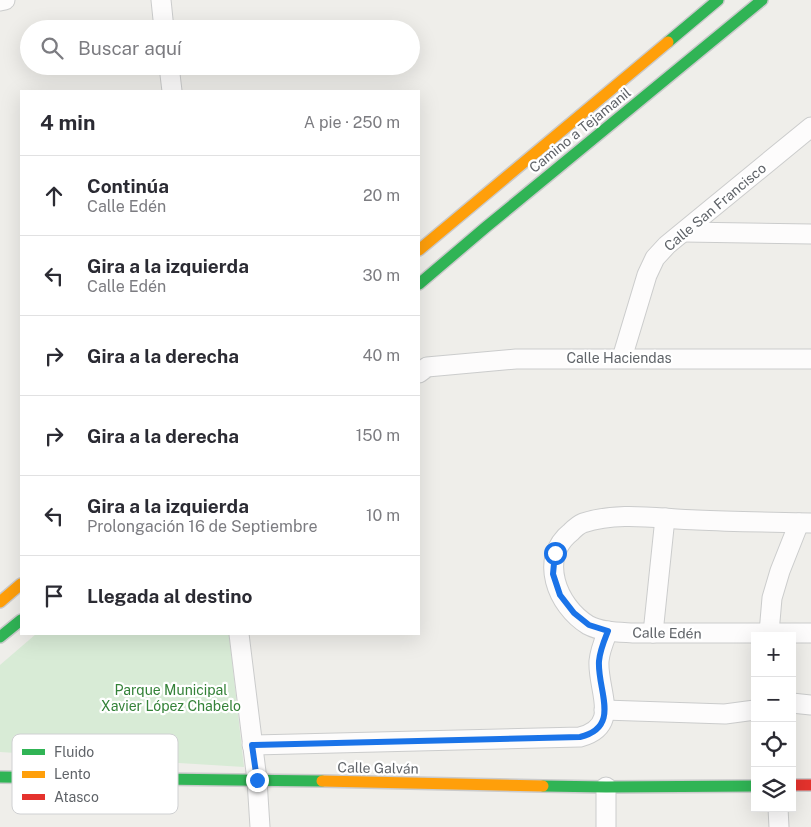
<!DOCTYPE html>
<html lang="es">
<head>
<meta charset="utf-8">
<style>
	body { margin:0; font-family:"Public Sans",sans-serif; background:#f7f7f7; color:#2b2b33 }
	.controls { position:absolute; right:15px; bottom:15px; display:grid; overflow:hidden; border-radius:0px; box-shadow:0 5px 20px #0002 }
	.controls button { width:45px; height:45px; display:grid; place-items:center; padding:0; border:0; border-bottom:1px solid #e1e1e2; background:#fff; color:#2b2b33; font:25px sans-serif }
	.stop { position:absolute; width:15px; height:15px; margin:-11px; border:4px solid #1a73e8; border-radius:50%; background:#fff }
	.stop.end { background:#1a73e8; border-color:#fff; box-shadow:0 1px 5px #0008 }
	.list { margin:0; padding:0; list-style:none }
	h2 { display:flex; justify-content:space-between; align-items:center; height:65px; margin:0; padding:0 20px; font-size:21px }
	h2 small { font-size:16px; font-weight:400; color:#7c7c81 }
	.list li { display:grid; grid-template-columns:32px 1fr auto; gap:15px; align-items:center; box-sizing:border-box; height:80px; padding:0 20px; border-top:1px solid #e1e1e2 }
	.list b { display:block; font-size:19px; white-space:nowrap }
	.list p { margin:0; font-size:16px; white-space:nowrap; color:#7c7c81 }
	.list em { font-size:16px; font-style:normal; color:#7c7c81 }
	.icon { flex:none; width:28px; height:28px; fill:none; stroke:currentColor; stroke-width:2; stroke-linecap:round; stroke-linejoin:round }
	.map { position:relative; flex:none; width:811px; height:827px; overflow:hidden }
	.search { position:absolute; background:#fff; box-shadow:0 5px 20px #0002; left:20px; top:20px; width:400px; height:55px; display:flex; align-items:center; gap:12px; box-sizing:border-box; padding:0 18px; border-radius:28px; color:#7c7c81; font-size:19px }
	.panel { position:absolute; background:#fff; box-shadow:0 5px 20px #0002; left:20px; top:90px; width:400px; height:545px; border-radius:0px }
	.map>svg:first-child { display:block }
	.green { fill:#d8ebd6 }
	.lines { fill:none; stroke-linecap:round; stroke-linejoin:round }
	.street-casing { stroke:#cbcccc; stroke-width:21 }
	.fast-casing { stroke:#cacacb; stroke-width:14 }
	.slow-casing { stroke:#cacacb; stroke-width:14 }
	.jam-casing { stroke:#cacacb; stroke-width:14 }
	.street { stroke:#fdfcfc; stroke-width:19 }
	.fast { stroke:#30b455; stroke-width:11 }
	.slow { stroke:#ff9f0a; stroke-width:11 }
	.jam { stroke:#e5322d; stroke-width:11 }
	.route { stroke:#1a73e8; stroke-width:6 }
	.labels { text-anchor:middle; stroke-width:4.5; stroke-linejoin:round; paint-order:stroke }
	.street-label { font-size:14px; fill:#5f6368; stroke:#fff }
	.park-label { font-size:14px; fill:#348238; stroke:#fff }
	.key { fill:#fff; stroke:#cfd0d2; stroke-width:1 }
	.key-label { font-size:14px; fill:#5f6368 }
</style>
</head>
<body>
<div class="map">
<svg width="811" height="827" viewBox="0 0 811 827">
	<rect width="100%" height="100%" fill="#efeeea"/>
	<polygon class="green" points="36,634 229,634 244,767 0,752 0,665"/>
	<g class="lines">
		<g class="street-casing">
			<g id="street">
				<polyline points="161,0 164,29"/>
				<polyline points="0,1 5,0"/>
				<polyline points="169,66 172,91"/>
				<polyline points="684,232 811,234"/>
				<polyline points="622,358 647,275 655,258 667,245 811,127"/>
				<polyline points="419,373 427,367 516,359 811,359"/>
				<path d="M811,523C773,522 735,522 697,520C659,519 620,511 583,523C578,525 574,529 571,532C538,558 557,606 588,625C601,632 618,632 633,633H811"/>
				<polyline points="653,633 665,518"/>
				<polyline points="769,633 772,598 780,571 799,523"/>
				<polyline points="239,634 257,780 260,827"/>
				<polyline points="792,703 811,705"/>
				<polyline points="604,710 725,714 755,710"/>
				<path d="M252,745L580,737C622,726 597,690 599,661C600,650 604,641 608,631"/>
				<polyline points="606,787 606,827"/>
				<polyline points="778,808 779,827"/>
			</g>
		</g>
		<g class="fast-casing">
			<g id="fast">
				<polyline points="668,42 718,0"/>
				<polyline points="419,284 486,227 762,0"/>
				<polyline points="0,637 21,620"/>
				<polyline points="0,777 322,781"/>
				<polyline points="543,786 606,787 755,786"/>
			</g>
		</g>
		<g class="slow-casing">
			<g id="slow">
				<polyline points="419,250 668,42"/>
				<polyline points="0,602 21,584"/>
				<polyline points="322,781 543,786"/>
			</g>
		</g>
		<g class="jam-casing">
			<polyline id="jam" points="792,785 811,785"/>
		</g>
		<use href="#street" class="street"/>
		<use href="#fast" class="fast"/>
		<use href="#slow" class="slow"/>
		<use href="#jam" class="jam"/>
	</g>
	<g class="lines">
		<path class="route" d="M257,780L252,745L580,737C622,727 597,690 599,661C600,650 604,641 608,631L589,625L574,613L560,595L553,574L555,553"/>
	</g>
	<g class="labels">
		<g class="street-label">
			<text transform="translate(580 130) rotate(-39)" y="5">Camino a Tejamanil</text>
			<text transform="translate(715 207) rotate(-40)" y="5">Calle San Francisco</text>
			<text x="619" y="363">Calle Haciendas</text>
			<text transform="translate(667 633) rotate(1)" y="5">Calle Edén</text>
			<text transform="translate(378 768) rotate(1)" y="5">Calle Galván</text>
		</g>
		<g class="park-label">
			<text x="171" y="695">Parque Municipal<tspan x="171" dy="16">Xavier López Chabelo</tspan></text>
		</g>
	</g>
	<rect x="12" y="734" width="166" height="80" rx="8" class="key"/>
	<rect x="22" y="749" width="23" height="6" fill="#30b455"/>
	<rect x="22" y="771" width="23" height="7" fill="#ff9f0a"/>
	<rect x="22" y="794" width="23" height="6" fill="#e5322d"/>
	<g class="key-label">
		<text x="54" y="757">Fluido</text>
		<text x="54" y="779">Lento</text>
		<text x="54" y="802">Atasco</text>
	</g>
</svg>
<div class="controls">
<button>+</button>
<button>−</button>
<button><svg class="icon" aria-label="locate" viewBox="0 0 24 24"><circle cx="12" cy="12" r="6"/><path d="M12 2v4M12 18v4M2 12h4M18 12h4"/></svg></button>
<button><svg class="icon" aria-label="layers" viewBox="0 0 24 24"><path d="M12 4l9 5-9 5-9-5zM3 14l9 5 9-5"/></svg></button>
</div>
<div class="stop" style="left:555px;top:553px"></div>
<div class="stop end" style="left:257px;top:780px"></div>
<div class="search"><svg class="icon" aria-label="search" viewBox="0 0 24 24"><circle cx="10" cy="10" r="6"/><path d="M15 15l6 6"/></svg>Buscar aquí</div>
<section class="panel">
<h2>4 min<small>A pie · 250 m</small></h2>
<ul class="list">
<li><svg class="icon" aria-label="ahead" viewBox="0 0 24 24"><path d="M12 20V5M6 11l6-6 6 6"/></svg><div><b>Continúa</b><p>Calle Edén</p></div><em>20 m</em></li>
<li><svg class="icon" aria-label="left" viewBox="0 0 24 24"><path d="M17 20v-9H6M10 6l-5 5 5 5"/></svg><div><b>Gira a la izquierda</b><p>Calle Edén</p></div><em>30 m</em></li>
<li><svg class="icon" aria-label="right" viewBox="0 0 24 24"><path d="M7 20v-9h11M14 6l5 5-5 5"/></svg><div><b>Gira a la derecha</b></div><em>40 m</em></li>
<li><svg class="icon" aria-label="right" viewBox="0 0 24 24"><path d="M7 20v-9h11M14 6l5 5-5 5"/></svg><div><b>Gira a la derecha</b></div><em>150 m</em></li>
<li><svg class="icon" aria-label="left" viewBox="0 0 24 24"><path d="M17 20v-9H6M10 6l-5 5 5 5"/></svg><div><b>Gira a la izquierda</b><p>Prolongación 16 de Septiembre</p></div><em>10 m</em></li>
<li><svg class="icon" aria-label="arrive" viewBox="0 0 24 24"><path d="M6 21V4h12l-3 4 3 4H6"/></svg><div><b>Llegada al destino</b></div></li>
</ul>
</section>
</div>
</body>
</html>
